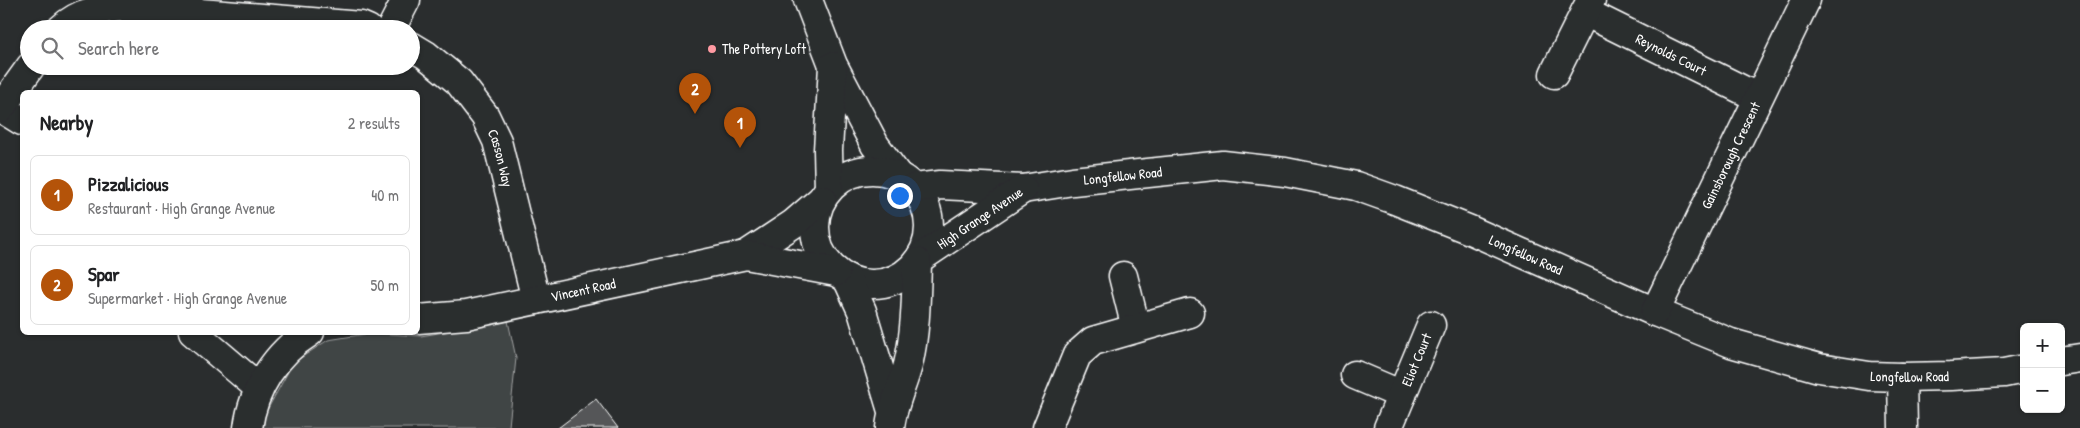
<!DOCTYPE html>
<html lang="en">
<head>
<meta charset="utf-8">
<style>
	body { margin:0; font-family:"Patrick Hand",sans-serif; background:#f6f6f6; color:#202124 }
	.controls { position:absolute; right:15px; bottom:15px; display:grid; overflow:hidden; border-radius:8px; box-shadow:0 1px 4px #0004 }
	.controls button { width:45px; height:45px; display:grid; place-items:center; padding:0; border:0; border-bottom:1px solid #e0e0e0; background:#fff; color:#202124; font:25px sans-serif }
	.you { position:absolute; left:899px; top:195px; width:18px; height:18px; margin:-12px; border:4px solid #fff; border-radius:50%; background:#1a73e8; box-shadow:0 0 0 8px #1a73e833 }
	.badge { display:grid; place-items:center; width:32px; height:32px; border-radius:50%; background:#b45309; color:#fff; font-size:16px; font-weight:700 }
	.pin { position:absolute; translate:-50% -41px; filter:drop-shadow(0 1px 2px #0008) }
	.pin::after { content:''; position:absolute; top:26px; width:18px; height:15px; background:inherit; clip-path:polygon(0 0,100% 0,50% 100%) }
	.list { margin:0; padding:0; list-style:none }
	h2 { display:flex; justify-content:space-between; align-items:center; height:65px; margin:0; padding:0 20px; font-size:21px }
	h2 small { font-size:16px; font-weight:400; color:#757577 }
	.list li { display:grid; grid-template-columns:32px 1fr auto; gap:15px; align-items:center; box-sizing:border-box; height:80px; margin:0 10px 10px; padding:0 10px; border:1px solid #e0e0e0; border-radius:8px }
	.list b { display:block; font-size:19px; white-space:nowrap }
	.list p { margin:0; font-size:16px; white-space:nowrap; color:#757577 }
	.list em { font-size:16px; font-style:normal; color:#757577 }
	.icon { flex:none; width:28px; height:28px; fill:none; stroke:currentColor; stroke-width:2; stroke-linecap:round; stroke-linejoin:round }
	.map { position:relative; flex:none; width:2080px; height:428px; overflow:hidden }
	.search { position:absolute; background:#fff; box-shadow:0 1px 4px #0004; left:20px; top:20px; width:400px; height:55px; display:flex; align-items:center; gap:12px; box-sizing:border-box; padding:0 18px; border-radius:28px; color:#757577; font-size:19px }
	.panel { position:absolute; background:#fff; box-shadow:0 1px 4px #0004; left:20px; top:90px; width:400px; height:245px; border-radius:8px }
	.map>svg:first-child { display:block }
	.green { fill:#414445; stroke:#a0a2a2 }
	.building { fill:#555758; stroke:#fff }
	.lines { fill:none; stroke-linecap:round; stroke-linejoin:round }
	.minor-casing { stroke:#fff; stroke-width:31 }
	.minor { stroke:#2a2d2e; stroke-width:28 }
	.poi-dot { fill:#ff9aa2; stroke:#2a2d2e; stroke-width:2 }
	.labels { text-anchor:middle; stroke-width:5; stroke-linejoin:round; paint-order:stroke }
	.poi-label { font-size:14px; fill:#fff; stroke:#2a2d2e; text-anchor:start }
	.street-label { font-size:14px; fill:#fff; stroke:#2a2d2e }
</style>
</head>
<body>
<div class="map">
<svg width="2080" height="428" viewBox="0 0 2080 428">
	<rect width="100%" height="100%" fill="#2a2d2e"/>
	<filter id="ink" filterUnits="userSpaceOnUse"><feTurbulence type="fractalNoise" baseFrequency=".02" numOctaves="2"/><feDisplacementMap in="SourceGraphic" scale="10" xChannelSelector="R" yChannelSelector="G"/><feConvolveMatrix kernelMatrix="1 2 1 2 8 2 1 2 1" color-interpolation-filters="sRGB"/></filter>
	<g filter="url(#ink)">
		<polygon class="green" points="508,321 516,358 509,426 506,428 263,428 265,414 293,363 328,340 372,333 421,336"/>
		<polygon class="building" points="596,399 618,428 558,428"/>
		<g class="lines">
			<g class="minor-casing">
				<g id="minor">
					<polyline points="808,0 833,65 875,145 898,176"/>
					<path id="s1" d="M1585,12L1757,97"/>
					<path d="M61,29C79,11 104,8 128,7L361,26L368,29"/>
					<polyline points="391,29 406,0"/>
					<path id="s2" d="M411,46L426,55L459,82L485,116L497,141L536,300"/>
					<polyline points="1554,74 1591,0"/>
					<polyline points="1,108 22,121"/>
					<polyline points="0,109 31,66"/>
					<circle cx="872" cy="227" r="57"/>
					<path id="s3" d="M914,188L940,185L1023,189L1073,181L1223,165L1285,172L1356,186L1395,200L1470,230L1655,312L1731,343L1819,368L1869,376L1902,377L1951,376L2004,373L2024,369"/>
					<polyline points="829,189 828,150 833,66"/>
					<polyline points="746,255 793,224 822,199"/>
					<path id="s4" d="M920,258L1023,189"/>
					<polyline points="1123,276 1136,328"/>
					<polyline points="847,278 862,311 892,411"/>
					<path id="s5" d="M1655,312L1806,0"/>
					<path id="s6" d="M418,319L466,315L746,255L836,272"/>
					<polyline points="193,332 259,388"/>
					<polyline points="2061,361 2080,358"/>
					<polyline points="1355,375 1402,395"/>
					<polyline points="1902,377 1903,428"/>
					<path d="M248,428C253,389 276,353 310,332"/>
					<path d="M890,428C892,406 902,387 908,365C916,331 916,297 917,262"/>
					<polyline points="1047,428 1077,355 1093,341 1190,313"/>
					<path id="s7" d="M1388,428L1431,325"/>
				</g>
			</g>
			<use href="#minor" class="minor"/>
		</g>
	</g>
	<circle class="poi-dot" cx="712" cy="49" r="5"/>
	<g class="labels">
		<g class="poi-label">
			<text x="722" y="54">The Pottery Loft</text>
		</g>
		<g class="street-label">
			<text dy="5" stroke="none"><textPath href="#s1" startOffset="96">Reynolds Court</textPath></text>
			<text dy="5" stroke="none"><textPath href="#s5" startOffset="174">Gainsborough Crescent</textPath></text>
			<text dy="5" stroke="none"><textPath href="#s2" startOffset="148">Casson Way</textPath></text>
			<text dy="5" stroke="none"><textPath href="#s3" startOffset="210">Longfellow Road</textPath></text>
			<text dy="5" stroke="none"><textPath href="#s4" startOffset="72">High Grange Avenue</textPath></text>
			<text dy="5" stroke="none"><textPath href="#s3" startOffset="629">Longfellow Road</textPath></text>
			<text dy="5" stroke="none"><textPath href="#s6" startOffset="168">Vincent Road</textPath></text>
			<text dy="5" stroke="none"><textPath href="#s7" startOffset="74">Eliot Court</textPath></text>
			<text dy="5" stroke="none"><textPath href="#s3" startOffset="1035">Longfellow Road</textPath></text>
		</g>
	</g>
</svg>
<div class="controls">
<button>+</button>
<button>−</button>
</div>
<div class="you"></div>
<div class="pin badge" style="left:740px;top:148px">1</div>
<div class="pin badge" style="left:695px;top:114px">2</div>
<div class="search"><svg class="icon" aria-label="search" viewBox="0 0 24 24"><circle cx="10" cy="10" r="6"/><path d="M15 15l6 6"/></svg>Search here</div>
<section class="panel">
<h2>Nearby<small>2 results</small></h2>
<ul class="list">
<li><span class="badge">1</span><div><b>Pizzalicious</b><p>Restaurant · High Grange Avenue</p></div><em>40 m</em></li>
<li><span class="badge">2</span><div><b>Spar</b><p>Supermarket · High Grange Avenue</p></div><em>50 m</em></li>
</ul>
</section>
</div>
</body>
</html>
